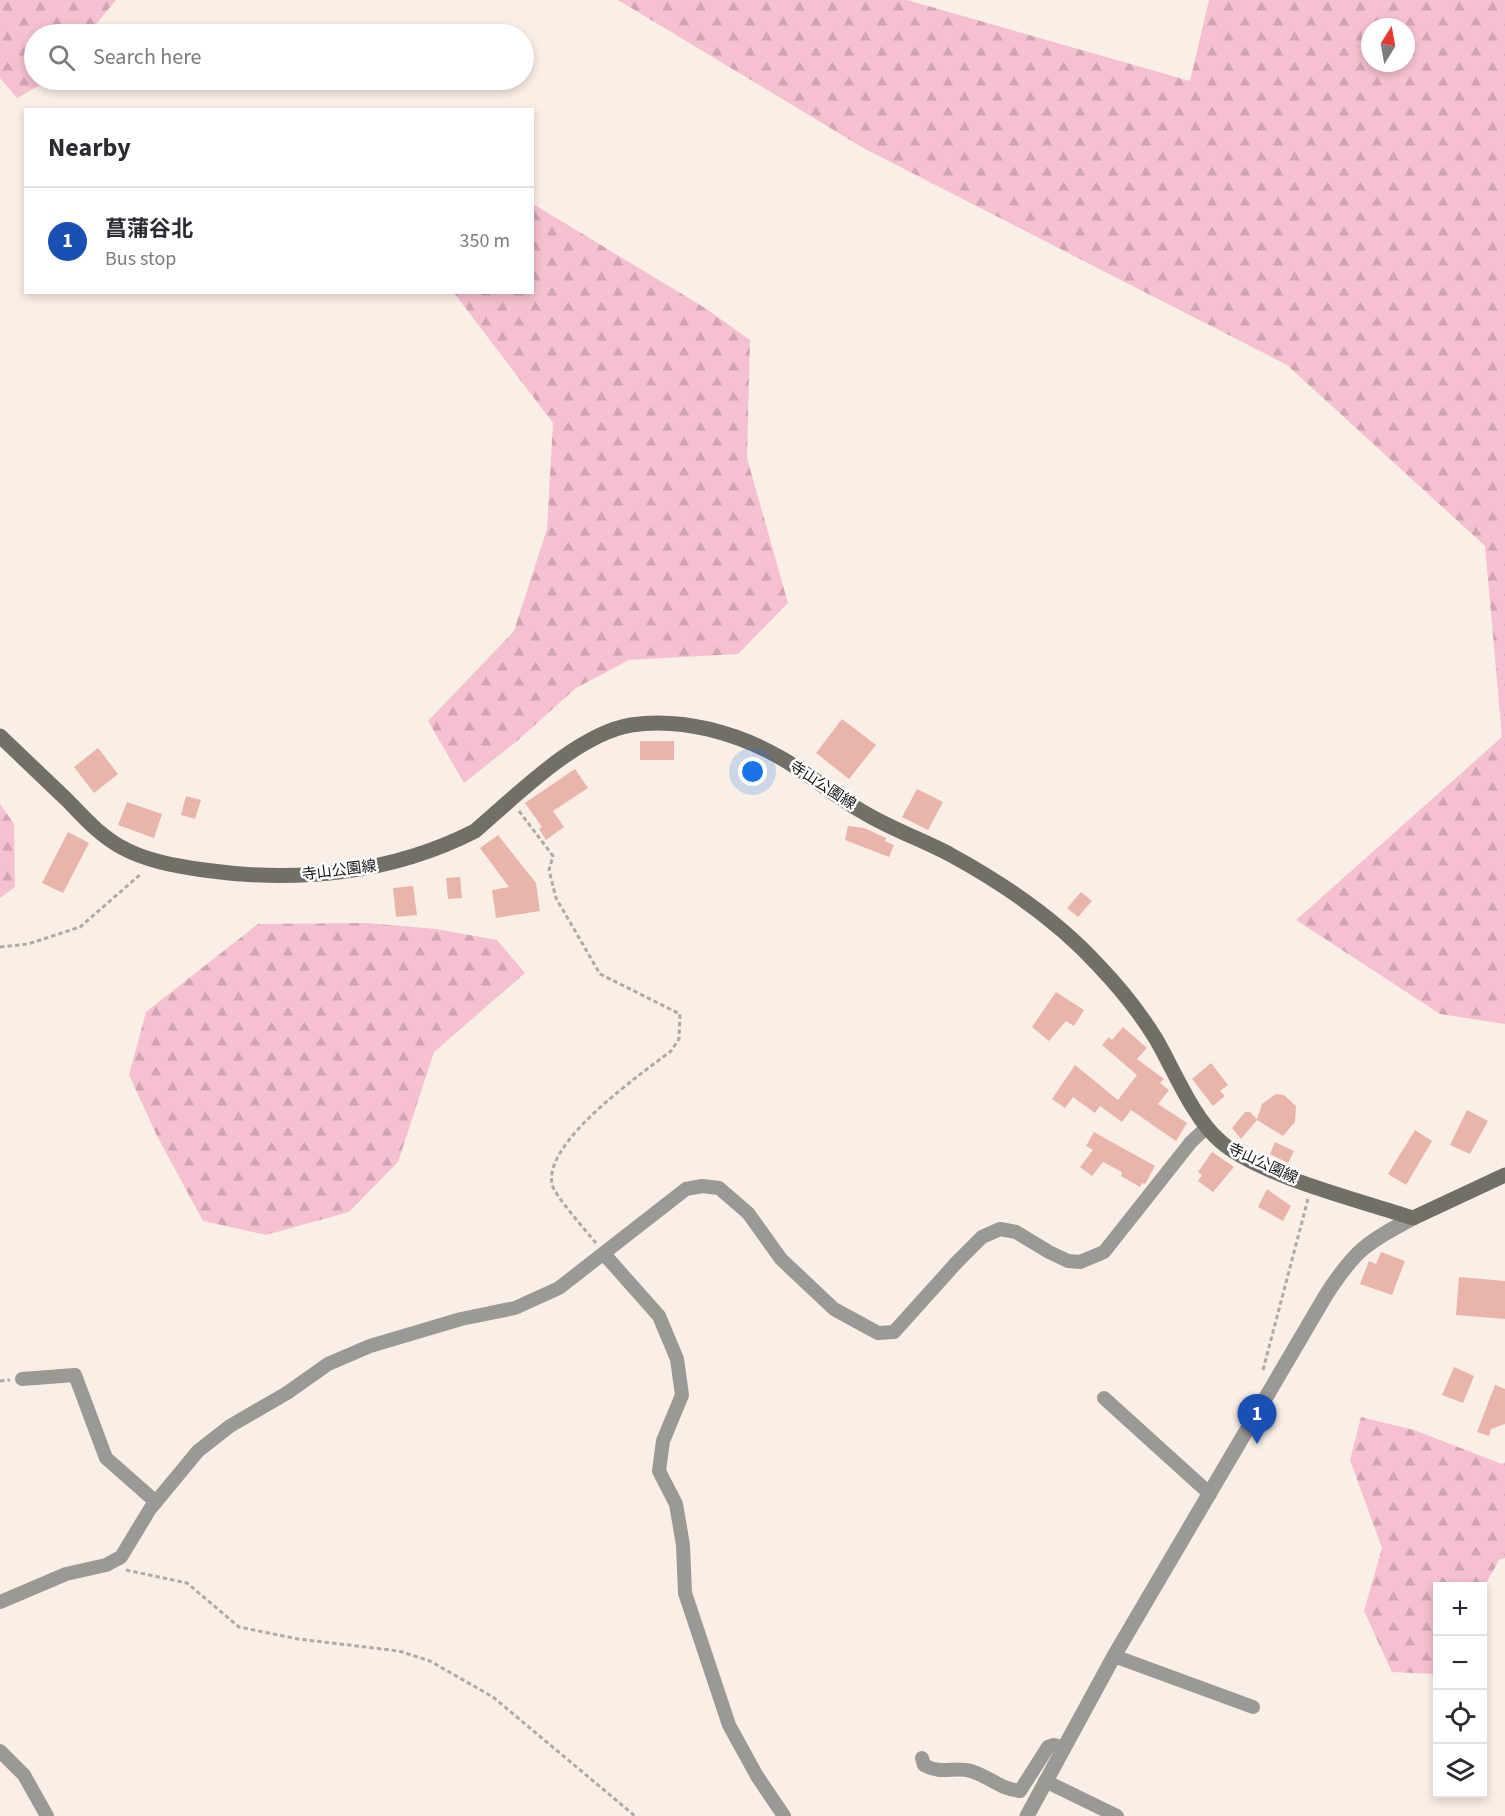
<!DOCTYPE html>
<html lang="en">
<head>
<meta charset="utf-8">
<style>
	body { margin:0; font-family:"Source Sans 3","Noto Sans JP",sans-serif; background:#f7f7f7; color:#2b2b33 }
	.controls { position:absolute; right:18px; bottom:18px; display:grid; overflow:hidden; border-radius:0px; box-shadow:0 3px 9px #0003 }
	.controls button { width:54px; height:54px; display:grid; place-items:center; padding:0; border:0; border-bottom:2px solid #e1e1e2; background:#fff; color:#2b2b33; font:30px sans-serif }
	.compass { position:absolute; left:1361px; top:18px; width:54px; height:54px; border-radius:50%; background:#fff; box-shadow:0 3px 9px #0003; rotate:11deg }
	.you { position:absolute; left:753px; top:772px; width:21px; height:21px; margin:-15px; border:4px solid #fff; border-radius:50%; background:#1a73e8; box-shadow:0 0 0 9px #1a73e833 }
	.badge { display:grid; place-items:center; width:39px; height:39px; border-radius:50%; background:#4976e8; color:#fff; font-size:20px; font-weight:700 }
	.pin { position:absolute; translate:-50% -50px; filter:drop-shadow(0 2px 3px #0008) }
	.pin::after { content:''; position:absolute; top:32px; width:21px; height:18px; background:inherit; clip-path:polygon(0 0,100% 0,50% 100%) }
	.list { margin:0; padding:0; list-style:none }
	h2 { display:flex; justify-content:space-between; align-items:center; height:78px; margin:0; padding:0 24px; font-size:26px }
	h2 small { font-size:20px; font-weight:400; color:#7c7c81 }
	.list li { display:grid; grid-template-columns:39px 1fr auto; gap:18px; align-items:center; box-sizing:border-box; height:108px; padding:0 24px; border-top:2px solid #e1e1e2 }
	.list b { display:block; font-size:22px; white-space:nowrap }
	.list p { margin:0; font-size:20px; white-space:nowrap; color:#7c7c81 }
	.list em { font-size:20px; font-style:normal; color:#7c7c81 }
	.icon { flex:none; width:33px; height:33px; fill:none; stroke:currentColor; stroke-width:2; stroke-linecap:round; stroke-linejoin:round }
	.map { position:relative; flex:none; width:1505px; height:1816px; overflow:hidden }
	.search { position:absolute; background:#fff; box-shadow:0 3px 9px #0003; left:24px; top:24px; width:510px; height:66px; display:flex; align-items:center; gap:15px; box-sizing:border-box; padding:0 21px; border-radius:33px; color:#7c7c81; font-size:22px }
	.panel { position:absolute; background:#fff; box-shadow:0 3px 9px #0003; left:24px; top:108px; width:510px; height:186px; border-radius:0px }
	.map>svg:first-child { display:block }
	.forest { fill:url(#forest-firs); fill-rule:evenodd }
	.building { fill:#e9b4a9 }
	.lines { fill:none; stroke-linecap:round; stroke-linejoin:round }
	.path { stroke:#b1a9a2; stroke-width:3; stroke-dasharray:4.5 3; stroke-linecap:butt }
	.minor { stroke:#9b9994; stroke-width:14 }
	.tertiary { stroke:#9b9994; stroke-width:15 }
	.secondary { stroke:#716f68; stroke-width:15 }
	.labels { text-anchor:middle; stroke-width:5; stroke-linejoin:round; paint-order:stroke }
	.street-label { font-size:15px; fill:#171310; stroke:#fefefe }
</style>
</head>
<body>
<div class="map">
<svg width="1505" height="1816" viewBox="0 0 1505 1816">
	<defs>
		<pattern id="forest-firs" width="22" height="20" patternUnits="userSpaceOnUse" patternTransform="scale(1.5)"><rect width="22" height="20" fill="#f5c0cf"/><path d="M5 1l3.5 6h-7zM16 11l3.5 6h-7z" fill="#d1a4b1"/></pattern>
	</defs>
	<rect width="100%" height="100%" fill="#faefe6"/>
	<g class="forest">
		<polygon points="0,0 116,0 88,34 34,34 34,80 49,80 17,98 0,78"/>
		<path d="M618,0H907L1190,81L1209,0H1505V1024L1440,1014L1296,920L1502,737L1485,546L1287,365L865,149ZM1370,27H1406V63H1370Z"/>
		<polygon points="533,204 705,308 750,340 747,458 788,603 738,654 629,660 576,688 517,741 464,783 428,721 514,631 547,529 553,423 454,293 532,292"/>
		<polygon points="0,804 14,824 15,887 0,898"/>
		<polygon points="367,923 436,929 497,940 525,973 434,1052 398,1162 349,1212 266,1235 203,1221 157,1136 129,1075 146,1012 258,924"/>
		<polygon points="1361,1417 1414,1430 1502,1464 1505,1462 1505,1558 1499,1560 1483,1589 1482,1586 1438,1586 1436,1674 1392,1672 1364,1611 1382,1548 1350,1460"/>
	</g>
	<g class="building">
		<polygon points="842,719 876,745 849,779 816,753"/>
		<rect x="640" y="741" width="34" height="19"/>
		<polygon points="98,748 118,774 94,793 74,767"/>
		<polygon points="575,769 588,788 553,811 564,827 546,840 539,829 542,827 525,803"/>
		<polygon points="917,789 943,802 928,830 902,817"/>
		<polygon points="186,796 201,800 195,819 181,815"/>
		<polygon points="127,802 162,814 154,838 118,825"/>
		<polygon points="848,826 864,828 886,838 885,841 894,845 889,857 845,840"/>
		<polygon points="68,832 89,843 63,893 42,883"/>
		<polygon points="498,835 536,883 540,911 496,918 492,890 509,887 480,848"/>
		<polygon points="460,877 462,898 448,899 446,878"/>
		<polygon points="413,886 417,915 396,917 393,888"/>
		<polygon points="1081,892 1092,901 1078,917 1067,908"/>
		<polygon points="1056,992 1084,1010 1074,1026 1066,1021 1049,1041 1032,1027"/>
		<polygon points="1123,1027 1147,1048 1137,1059 1164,1079 1160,1083 1169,1090 1158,1104 1187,1123 1176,1141 1131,1110 1122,1122 1100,1106 1095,1113 1073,1097 1065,1108 1052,1099 1075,1065 1118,1100 1137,1075 1102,1045 1109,1037 1112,1040"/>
		<polygon points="1211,1063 1228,1085 1220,1091 1225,1096 1213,1106 1192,1079"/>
		<polygon points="1276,1094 1284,1095 1296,1106 1295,1122 1283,1136 1257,1120 1241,1139 1232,1128 1245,1112 1250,1112 1257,1119 1262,1104"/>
		<polygon points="1467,1110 1488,1121 1470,1154 1450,1145"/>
		<polygon points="1415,1130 1432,1141 1406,1185 1388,1174"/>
		<polygon points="1094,1132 1155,1166 1145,1184 1142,1183 1140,1187 1121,1176 1122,1172 1103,1162 1092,1176 1080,1167 1093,1150 1086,1146"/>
		<polygon points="1275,1142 1294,1151 1288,1163 1270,1154"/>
		<polygon points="1212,1152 1234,1167 1213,1192 1198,1181 1202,1175 1198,1172"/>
		<polygon points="1267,1189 1291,1206 1283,1221 1258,1207"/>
		<polygon points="1381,1252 1405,1261 1392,1295 1360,1284 1369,1261 1376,1264"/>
		<polygon points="1459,1277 1505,1281 1505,1319 1456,1315"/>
		<polygon points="1454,1367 1474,1376 1463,1403 1442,1395"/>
		<polygon points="1495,1385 1505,1389 1505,1424 1491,1429 1489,1436 1477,1432"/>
	</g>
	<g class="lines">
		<g class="path">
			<path d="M519,811L553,856L549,870L556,898L600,974L680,1014L679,1039L671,1051C640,1075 544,1141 552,1184C554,1195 587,1232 596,1243"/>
			<polyline points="0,947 28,944 80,927 142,873"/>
			<polyline points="1263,1370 1308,1199"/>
			<polyline points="0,1381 10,1380"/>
			<polyline points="126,1570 187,1583 239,1627 298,1639 399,1651 430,1661 493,1697 635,1816"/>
		</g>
		<g class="minor">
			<polyline points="604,1254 659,1316 677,1359 682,1395 663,1441 659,1471 676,1504 683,1545 685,1593 729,1725 757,1776 784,1816"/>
			<polyline points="22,1379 75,1375 106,1458 156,1502"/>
			<polyline points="1104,1398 1210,1494"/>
			<polyline points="0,1602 66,1574 106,1565 121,1557 150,1509 198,1451 230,1426 287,1393 328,1364 370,1346 461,1319 515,1308 559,1288 686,1189 702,1186 719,1188 748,1213 781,1259 834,1309 878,1333 894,1332 957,1262 982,1237 1000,1229 1016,1232 1049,1252 1068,1261 1080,1262 1104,1252 1191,1142 1207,1127"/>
			<polyline points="1114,1656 1253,1707"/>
			<polyline points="0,1751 24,1775 47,1816"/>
			<path d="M922,1758L924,1765C942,1775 954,1766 971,1771C988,1776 1002,1790 1020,1791L1048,1747L1054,1745L1062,1747"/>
			<polyline points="1045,1781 1117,1816"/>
		</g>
		<path class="tertiary" d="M1027,1816L1114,1656L1326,1295C1355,1250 1367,1242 1413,1218"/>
		<path class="secondary" d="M0,736C22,757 44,778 66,799C83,816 99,835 121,847C146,861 176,866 204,870C296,883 391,874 475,831C516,796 577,734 631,725C681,717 738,733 781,758C809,774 835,796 863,812C891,829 923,840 951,855C1004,884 1059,922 1099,966C1120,988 1140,1013 1156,1039C1174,1070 1193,1118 1220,1141C1259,1176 1362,1201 1413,1218L1505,1175"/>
	</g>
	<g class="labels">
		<g class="street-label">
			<text transform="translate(823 785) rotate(33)" y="5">寺山公園線</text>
			<text transform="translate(339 870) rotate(-7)" y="5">寺山公園線</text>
			<text transform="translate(1263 1163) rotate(25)" y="5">寺山公園線</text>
		</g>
	</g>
</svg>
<div class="controls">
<button>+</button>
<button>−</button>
<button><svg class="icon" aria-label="locate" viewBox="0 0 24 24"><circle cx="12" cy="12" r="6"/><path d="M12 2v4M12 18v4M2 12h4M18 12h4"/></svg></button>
<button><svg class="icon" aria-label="layers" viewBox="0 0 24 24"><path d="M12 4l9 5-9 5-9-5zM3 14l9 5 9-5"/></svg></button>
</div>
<svg class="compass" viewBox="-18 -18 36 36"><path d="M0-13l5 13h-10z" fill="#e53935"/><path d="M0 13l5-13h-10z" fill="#7c7c81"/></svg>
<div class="you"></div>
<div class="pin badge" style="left:1257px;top:1444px;background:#1a4fb4">1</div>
<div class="search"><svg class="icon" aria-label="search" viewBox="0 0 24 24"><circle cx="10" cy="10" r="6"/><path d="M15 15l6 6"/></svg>Search here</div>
<section class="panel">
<h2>Nearby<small></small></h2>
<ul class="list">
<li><span class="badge" style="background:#1a4fb4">1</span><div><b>菖蒲谷北</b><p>Bus stop</p></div><em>350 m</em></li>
</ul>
</section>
</div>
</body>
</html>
